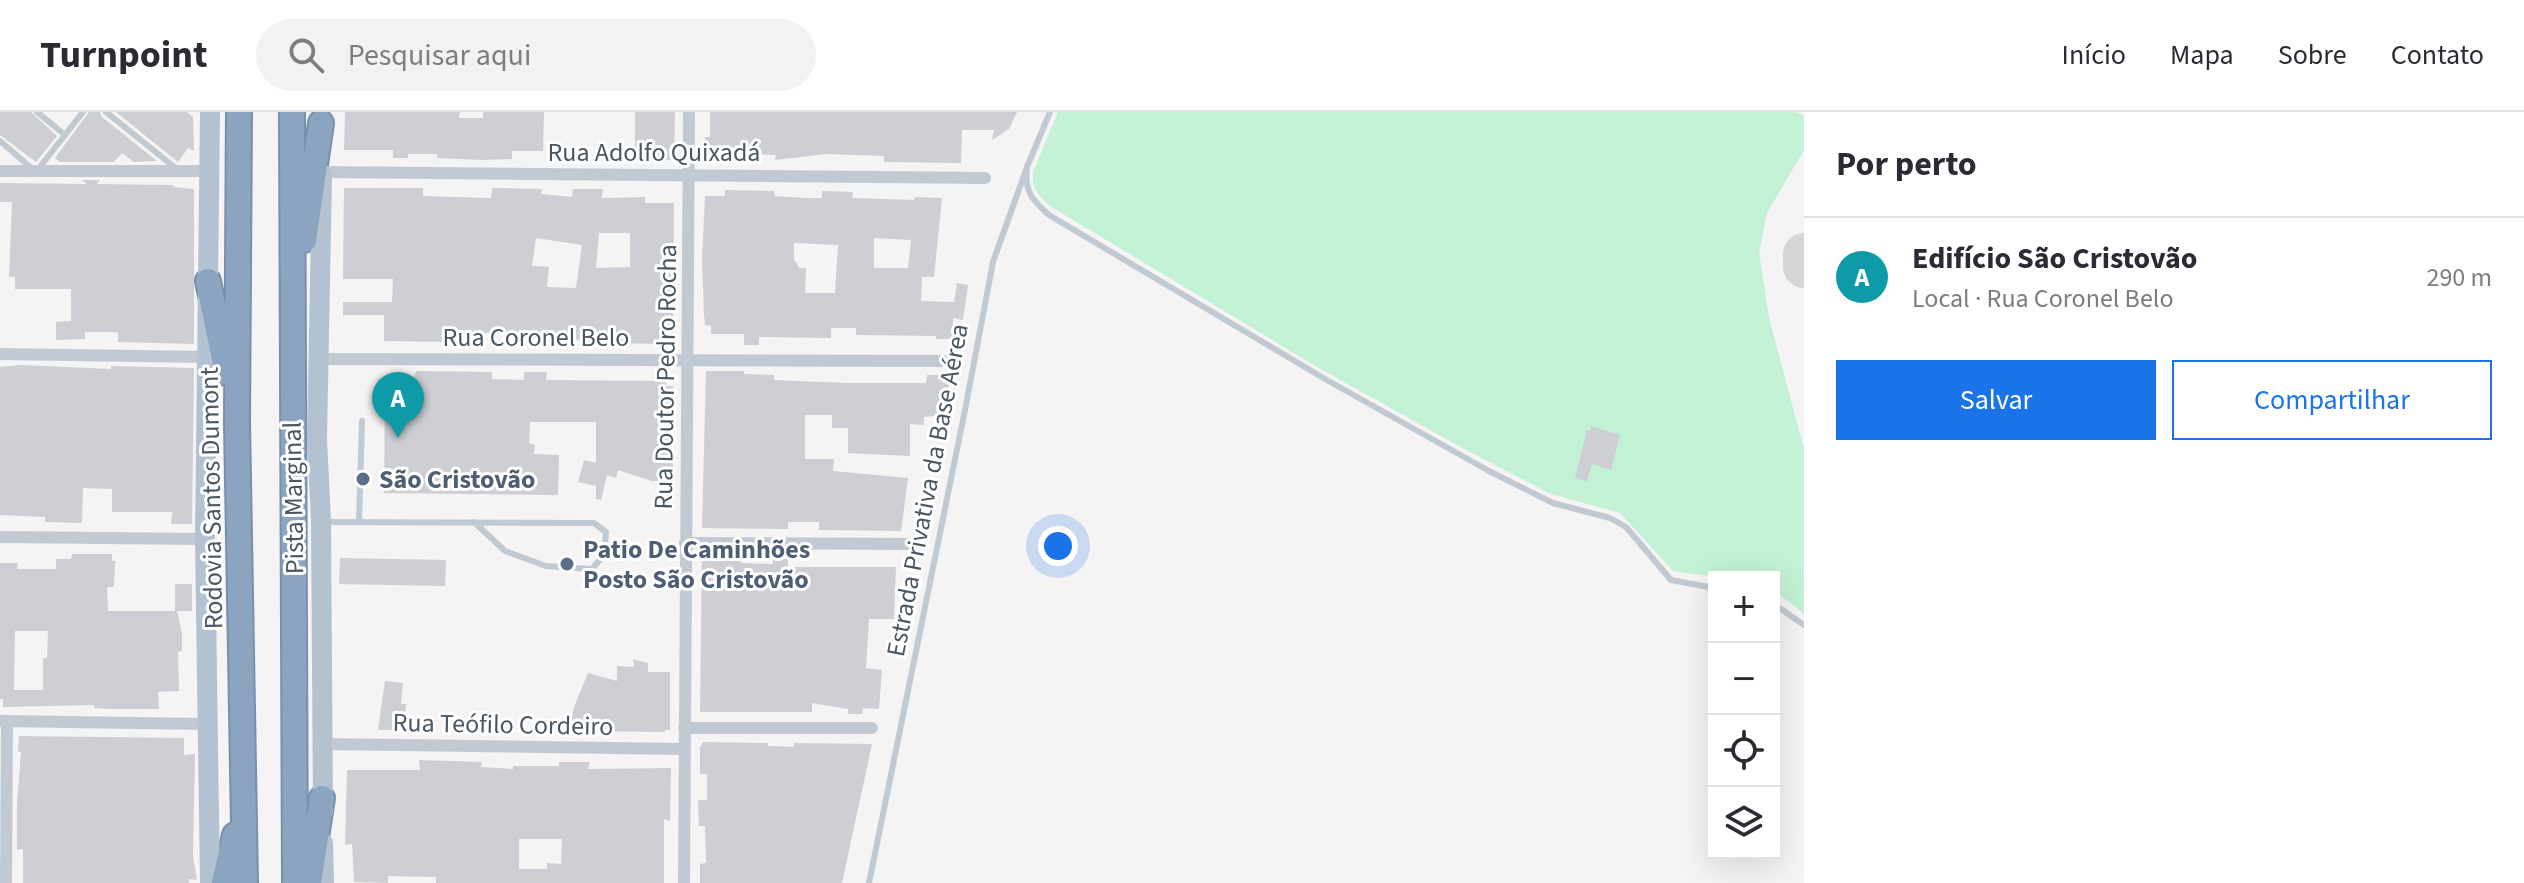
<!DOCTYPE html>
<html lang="pt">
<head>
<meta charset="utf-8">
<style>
	body { margin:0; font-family:"Source Sans 3",sans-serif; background:#f2f2f3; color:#2b2b33 }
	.controls { position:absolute; right:24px; bottom:24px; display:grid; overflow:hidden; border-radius:0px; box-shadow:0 8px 32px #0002 }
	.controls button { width:72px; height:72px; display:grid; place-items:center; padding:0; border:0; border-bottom:2px solid #e1e1e2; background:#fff; color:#2b2b33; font:40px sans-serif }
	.you { position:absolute; left:1058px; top:434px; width:28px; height:28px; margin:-20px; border:6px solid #fff; border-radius:50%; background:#1a73e8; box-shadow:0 0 0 12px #1a73e833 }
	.badge { display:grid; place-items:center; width:52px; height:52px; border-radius:50%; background:#1a73e8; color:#fff; font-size:26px; font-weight:700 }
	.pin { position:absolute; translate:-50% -66px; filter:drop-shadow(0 2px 4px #0008) }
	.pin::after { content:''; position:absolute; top:42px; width:28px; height:24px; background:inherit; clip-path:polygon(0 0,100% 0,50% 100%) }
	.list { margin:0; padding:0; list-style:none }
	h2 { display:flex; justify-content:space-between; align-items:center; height:104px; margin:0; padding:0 32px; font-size:34px }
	h2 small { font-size:26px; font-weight:400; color:#7c7c81 }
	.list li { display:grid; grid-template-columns:52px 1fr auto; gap:24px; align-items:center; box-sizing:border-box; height:120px; padding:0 32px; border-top:2px solid #e1e1e2 }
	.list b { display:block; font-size:30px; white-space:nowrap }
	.list p { margin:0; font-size:26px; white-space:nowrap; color:#7c7c81 }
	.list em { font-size:26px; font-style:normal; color:#7c7c81 }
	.actions { display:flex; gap:16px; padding:24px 32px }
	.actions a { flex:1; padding:18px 0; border:2px solid #1a73e8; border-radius:0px; text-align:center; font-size:28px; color:#1a73e8 }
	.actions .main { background:#1a73e8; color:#fff }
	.icon { flex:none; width:44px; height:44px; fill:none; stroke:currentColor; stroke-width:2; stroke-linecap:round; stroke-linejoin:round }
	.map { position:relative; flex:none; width:1804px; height:771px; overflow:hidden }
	header { display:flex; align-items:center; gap:48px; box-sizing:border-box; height:112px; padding:0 40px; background:#fff; border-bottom:2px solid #e1e1e2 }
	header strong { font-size:38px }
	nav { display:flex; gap:44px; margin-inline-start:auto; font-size:28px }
	.search { width:560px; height:72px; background:#f2f2f3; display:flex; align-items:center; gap:20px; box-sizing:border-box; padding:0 28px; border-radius:44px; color:#7c7c81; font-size:30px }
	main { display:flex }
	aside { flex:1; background:#fff }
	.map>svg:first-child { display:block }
	.green { fill:#c3f1d5 }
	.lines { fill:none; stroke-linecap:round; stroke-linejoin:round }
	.taxiway { stroke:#d5d6d8; stroke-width:42 }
	.building { fill:#cdcfd5; fill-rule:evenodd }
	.highway-casing { stroke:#7690ad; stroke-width:28 }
	.lane { stroke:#c1cad2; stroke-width:6 }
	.street { stroke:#c1cad2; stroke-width:12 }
	.primary { stroke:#b3c2d1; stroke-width:20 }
	.highway { stroke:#8ba5c1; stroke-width:24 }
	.service-dot { fill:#5c6f8a; stroke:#fff; stroke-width:3 }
	.labels { text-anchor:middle; stroke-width:6; stroke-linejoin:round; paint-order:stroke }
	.street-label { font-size:26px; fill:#4a5661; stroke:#fff }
	.service-label { font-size:26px; font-weight:bold; fill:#4e5e75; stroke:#fff; text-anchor:start }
</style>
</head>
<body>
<header>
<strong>Turnpoint</strong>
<div class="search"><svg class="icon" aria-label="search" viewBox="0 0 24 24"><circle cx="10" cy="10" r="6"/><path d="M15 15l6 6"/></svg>Pesquisar aqui</div>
<nav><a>Início</a><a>Mapa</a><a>Sobre</a><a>Contato</a></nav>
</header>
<main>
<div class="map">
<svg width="1804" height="771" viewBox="0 0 1804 771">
	<rect width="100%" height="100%" fill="#f5f3f3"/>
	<path class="green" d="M1058,0H1796L1804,4V38L1767,101L1759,140L1769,206L1804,337V502L1774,478V465H1714L1673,459L1620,401L1551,382L1468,339L1317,255L1050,94C1038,83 1031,76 1033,60Z"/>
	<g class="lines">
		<polyline class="taxiway" points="1804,142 1804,155"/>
	</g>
	<g class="building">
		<polygon points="0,0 31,0 57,24 36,50 0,23"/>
		<polygon points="89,0 100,0 102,5 157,49 134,50 122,41 114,50 60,50 55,46"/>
		<polygon points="116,0 187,0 193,5 194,39 188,36 178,50"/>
		<polygon points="345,0 460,0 459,6 483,6 483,0 544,0 543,39 512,39 512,47 482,48 437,46 437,42 408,42 408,46 393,46 393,38 344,38"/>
		<polygon points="635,0 675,0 674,48 635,47"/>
		<polygon points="710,0 1017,0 1009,17 992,28 994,18 962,18 961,51 954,51 884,50 884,44 826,42 775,48 776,43 705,41 705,25 710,25"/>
		<polygon points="82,68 100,68 97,72 173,73 173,75 194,77 194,232 118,230 118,221 115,220 85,220 85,227 56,228 56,210 71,209 71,177 15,177 15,165 9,165 12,90 0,90 0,71 87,72"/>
		<path d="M344,76H423V84L491,86L492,76L542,77L541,82L572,85L573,77H603L602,86L645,85V91H674L673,232L581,231L582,228L548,227V223L457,220L456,230L384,229V203H343V190H392L393,167H343ZM599,121H630V155L596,156ZM536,126L582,133L576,176L547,175L549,155L532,154Z"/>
		<path d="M725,78L774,79L775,84L806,86H822V79L853,80L852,86L914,88L915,85L942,86L934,165H922L921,189L954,190L957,171L968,173L963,208L953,206V227H936V224L856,223V216H831V226L759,225V233H744V222H711V214L705,213L704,202L702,146L705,84H725ZM874,126L911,128L908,156H874ZM794,131L838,133L835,181H805L806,156H799L794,147Z"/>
		<polygon points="21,253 111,257 111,254 194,256 192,412 171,412 172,400 112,400 112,377 83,376 82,411 45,410 45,405 0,403 0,255"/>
		<polygon points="416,259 492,260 492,267 524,268 524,260 547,260 546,268 666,269 666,274 673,274 673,308 669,308 668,338 673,338 673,369 652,369 618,358 616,366 607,363 601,388 596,387 596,374 578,370 584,348 596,351 596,310 530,310 529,331 535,333 534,342 559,343 558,383 384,381 385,273 403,274 403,268 413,268"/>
		<polygon points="706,259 744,259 744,262 774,263 774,268 847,271 926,271 927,263 951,263 943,303 924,305 924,313 910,312 910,344 848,341 848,316 832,316 832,303 805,303 805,347 834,347 833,359 908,366 901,419 819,418 819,410 788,410 788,417 702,416"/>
		<polygon points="1591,314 1620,323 1611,358 1592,352 1587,370 1575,366 1587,318 1590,319"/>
		<path d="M72,442H112V449H115L114,475H107L108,499H177L182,521V539L178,540L179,579L158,580L159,597H110L94,596V593L3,595V587H0V451H18L17,457H56V447H71ZM15,519H48L47,546H43V578H14Z"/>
		<polygon points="702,443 741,443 741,451 773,452 773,447 788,447 788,455 896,455 894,507 869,507 866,556 882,558 879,597 863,596 862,602 848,602 848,597 812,591 812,600 700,600"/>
		<polygon points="340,446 446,448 445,474 339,472"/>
		<rect x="175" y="472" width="17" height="27"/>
		<polygon points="633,547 648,551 648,560 670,560 670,618 665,618 665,620 569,619 574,595 588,561 617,569 617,554 634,555"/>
		<polygon points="385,569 403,571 401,592 406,592 403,618 378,618"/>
		<polygon points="19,624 184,626 184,643 195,642 193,744 197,768 189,767 189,771 23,771 23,737 17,738 17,692 21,640 18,640"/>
		<polygon points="703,630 768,631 768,634 794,635 794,631 872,632 842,771 700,771 700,752 706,751 705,714 699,714 698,688 707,688 707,662 700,662 700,636"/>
		<path d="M419,648L482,650L481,655L513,657V654H559V650H590L588,657L671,656L670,709L664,707V771H436V765L388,764V771L354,770L352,732L345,733L347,658H420ZM519,727H562L561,752L547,751V757H519Z"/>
	</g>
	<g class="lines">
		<g class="highway-casing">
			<g id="highway">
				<polyline points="239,0 237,310 245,771"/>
				<polyline points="292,0 295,771"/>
				<polyline points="304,128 321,11"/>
				<polyline points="208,169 227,261"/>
				<polyline points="224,771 235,723"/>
				<polyline points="309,771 322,686"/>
			</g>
		</g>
		<g class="lane">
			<polyline points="37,0 65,23"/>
			<polyline points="106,0 178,58"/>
			<polyline points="0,29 36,60 83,0"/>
			<path d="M1027,55C1024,79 1032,88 1049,103L1325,267L1489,359L1553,391L1610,406L1626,415L1671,468L1714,476"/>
			<polyline points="324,410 594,411 606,420 604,443 592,457 546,454 505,439 474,410"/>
			<polyline points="359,410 362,309"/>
			<polyline points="1774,492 1804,513"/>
			<polyline points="869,771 965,298 993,150 1027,55 1050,0"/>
		</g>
		<g class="street">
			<polyline points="0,59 209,59"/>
			<polyline points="322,60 985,66"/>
			<polyline points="0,242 208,245"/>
			<polyline points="318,247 946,249"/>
			<polyline points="0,425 205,427"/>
			<polyline points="685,431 912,432"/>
			<polyline points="0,609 206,612"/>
			<polyline points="684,616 872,616"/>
			<polyline points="323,632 683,637"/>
			<polyline points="6,771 7,609"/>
			<polyline points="684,771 689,0"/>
		</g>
		<g class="primary">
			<polyline points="322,63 317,327 321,409 323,699"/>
			<polyline points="323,731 324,771"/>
			<polyline points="210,771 205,427 210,0"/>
		</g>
		<use href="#highway" class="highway"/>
	</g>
	<g class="service-dot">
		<circle cx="363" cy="367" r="8"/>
		<circle cx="567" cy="452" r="8"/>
	</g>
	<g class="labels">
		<g class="street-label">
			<text x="654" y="49">Rua Adolfo Quixadá</text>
			<text x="536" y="234">Rua Coronel Belo</text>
			<text transform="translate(665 265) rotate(-89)" y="9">Rua Doutor Pedro Rocha</text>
			<text transform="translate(927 378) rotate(-79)" y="9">Estrada Privativa da Base Aérea</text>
			<text transform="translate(211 386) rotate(-91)" y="9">Rodovia Santos Dumont</text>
			<text transform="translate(293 386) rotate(-91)" y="9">Pista Marginal</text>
			<text transform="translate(503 612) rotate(1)" y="9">Rua Teófilo Cordeiro</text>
		</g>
		<g class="service-label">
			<text x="379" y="376">São Cristovão</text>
			<text x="583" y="446">Patio De Caminhões<tspan x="583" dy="30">Posto São Cristovão</tspan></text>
		</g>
	</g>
</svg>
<div class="controls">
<button>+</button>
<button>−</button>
<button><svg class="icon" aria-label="locate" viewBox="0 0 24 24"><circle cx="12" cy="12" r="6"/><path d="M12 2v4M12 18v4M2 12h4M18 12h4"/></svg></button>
<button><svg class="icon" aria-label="layers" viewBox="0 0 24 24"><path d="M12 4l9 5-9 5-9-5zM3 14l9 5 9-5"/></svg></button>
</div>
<div class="you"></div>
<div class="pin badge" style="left:398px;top:326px;background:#0f9aa8">A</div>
</div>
<aside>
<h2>Por perto<small></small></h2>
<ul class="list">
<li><span class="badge" style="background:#0f9aa8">A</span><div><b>Edifício São Cristovão</b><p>Local · Rua Coronel Belo</p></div><em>290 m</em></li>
</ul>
<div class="actions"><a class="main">Salvar</a><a>Compartilhar</a></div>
</aside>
</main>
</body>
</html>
